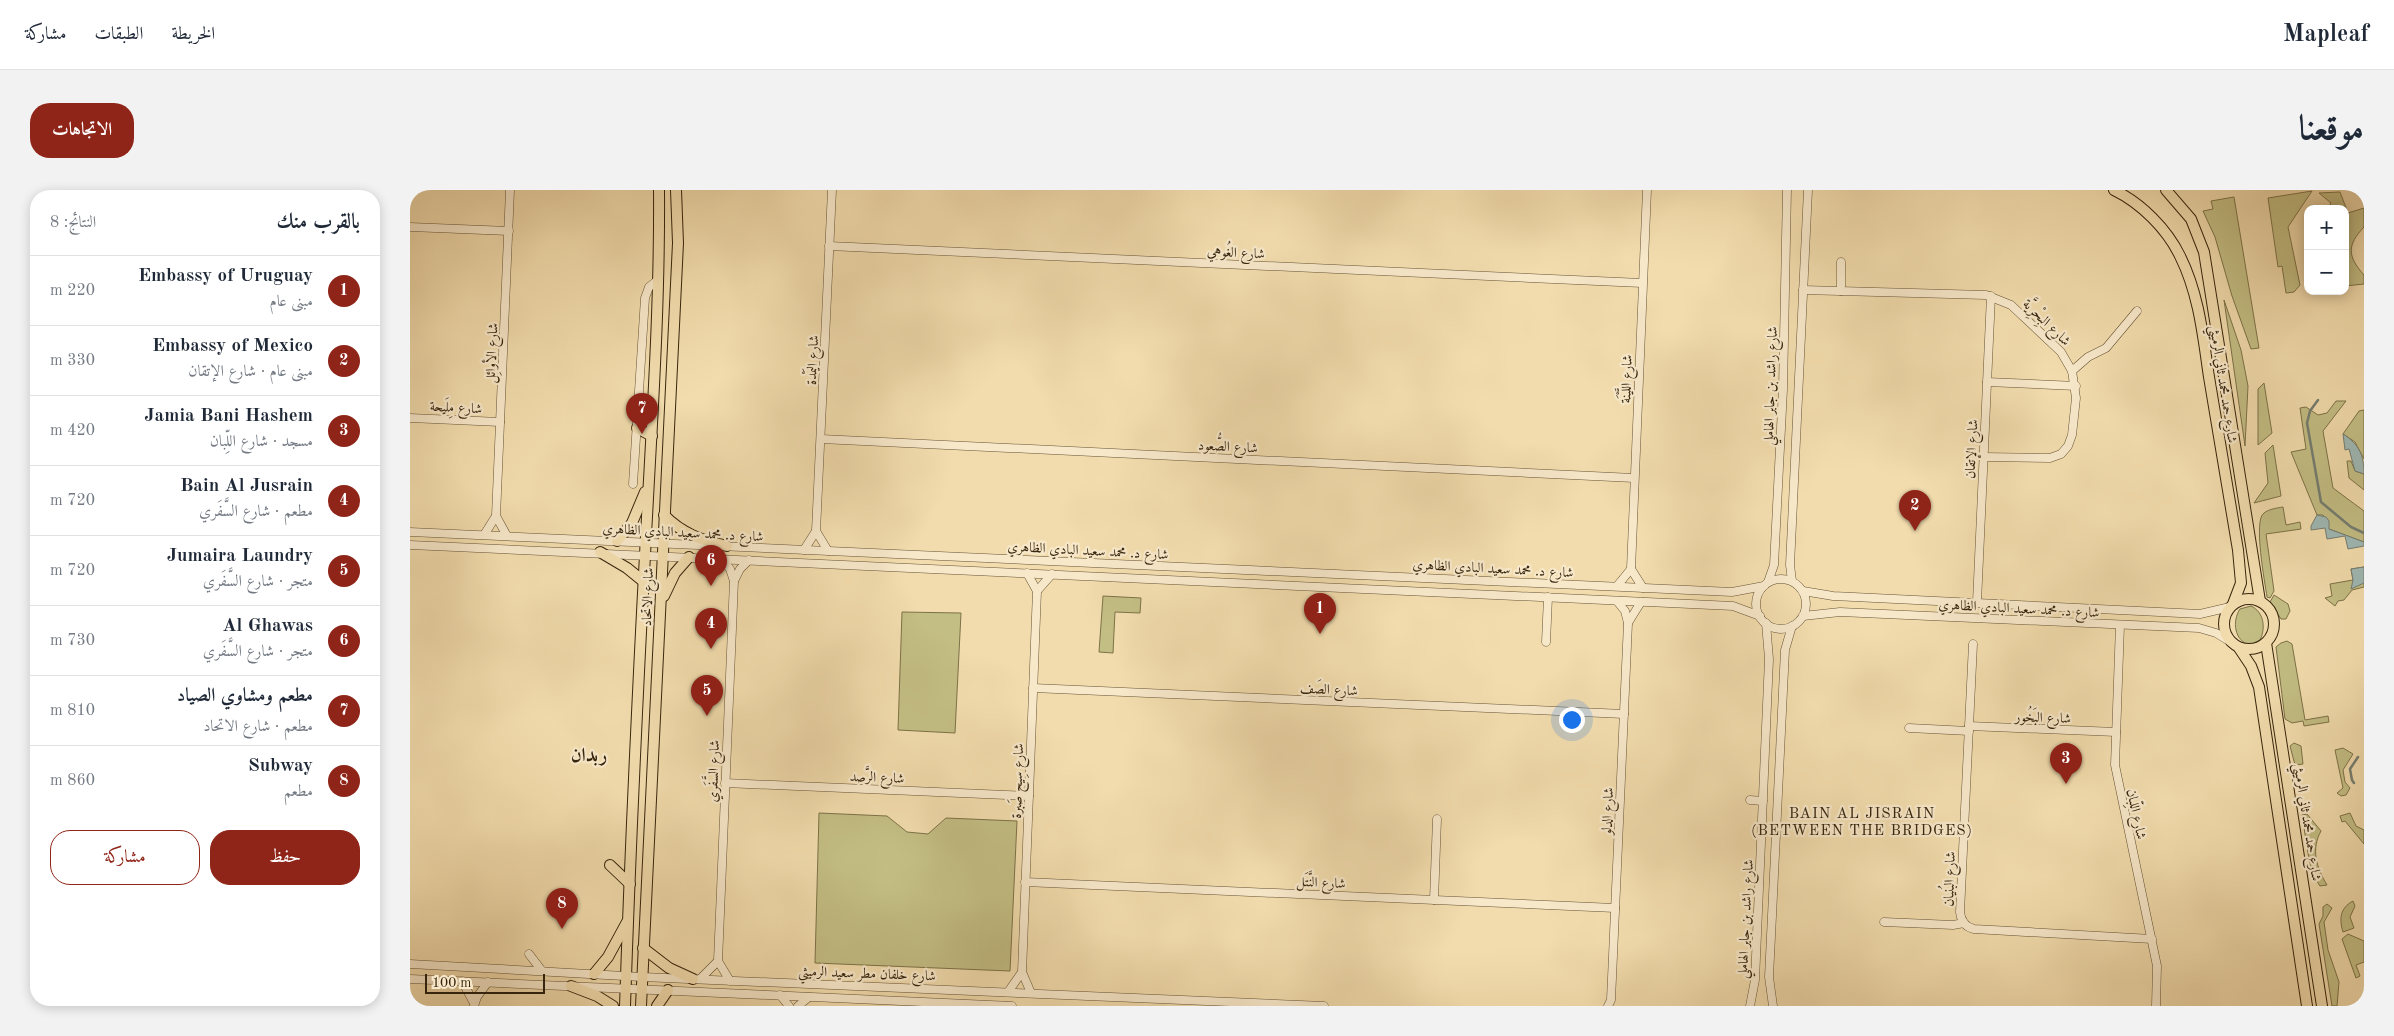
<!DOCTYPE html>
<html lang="ar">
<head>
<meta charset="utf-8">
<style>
	body { margin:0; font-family:"Old Standard TT",Amiri,serif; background:#f2f2f3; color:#1f2937; direction:rtl }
	.controls { position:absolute; right:15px; top:15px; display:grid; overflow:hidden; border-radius:10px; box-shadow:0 2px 12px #0003 }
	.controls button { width:45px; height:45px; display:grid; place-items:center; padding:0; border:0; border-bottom:1px solid #e0e1e3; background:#fff; color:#1f2937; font:25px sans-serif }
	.scale { position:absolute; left:15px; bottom:12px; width:120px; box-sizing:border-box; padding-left:5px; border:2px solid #37250d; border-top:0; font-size:14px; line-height:18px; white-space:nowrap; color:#37250d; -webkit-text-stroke:4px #f7e8ca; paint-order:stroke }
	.you { position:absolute; left:1161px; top:529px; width:18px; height:18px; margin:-12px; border:4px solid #fff; border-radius:50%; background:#1a73e8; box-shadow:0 0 0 8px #1a73e833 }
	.badge { display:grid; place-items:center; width:32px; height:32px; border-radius:50%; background:#8f2418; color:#fff; font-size:16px; font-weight:700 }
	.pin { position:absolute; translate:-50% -41px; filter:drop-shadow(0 1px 2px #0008) }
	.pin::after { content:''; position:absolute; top:26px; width:18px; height:15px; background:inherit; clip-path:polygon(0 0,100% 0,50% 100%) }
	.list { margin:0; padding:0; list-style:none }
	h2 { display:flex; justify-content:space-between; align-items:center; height:65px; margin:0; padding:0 20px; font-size:21px }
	h2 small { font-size:16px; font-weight:400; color:#747a83 }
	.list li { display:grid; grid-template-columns:32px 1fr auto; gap:15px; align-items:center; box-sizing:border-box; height:70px; padding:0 20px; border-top:1px solid #e0e1e3 }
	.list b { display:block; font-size:19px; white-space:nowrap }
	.list p { margin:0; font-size:16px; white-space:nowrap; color:#747a83 }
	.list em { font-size:16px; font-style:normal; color:#747a83 }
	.actions { display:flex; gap:10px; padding:15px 20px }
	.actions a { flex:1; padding:11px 0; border:1px solid #8f2418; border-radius:20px; text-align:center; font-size:18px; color:#8f2418 }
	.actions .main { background:#8f2418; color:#fff }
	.map { position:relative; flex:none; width:1954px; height:816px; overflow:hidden; direction:ltr; border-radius:20px }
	header { display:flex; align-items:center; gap:30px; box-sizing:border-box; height:70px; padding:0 25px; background:#fff; border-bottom:1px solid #e0e1e3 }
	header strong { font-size:24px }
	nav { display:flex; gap:28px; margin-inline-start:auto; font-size:18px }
	.intro { display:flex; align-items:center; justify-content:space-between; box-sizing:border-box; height:120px; padding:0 30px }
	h1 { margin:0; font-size:35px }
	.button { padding:12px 22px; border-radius:20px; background:#8f2418; color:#fff; font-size:18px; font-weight:700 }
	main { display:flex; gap:30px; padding:0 30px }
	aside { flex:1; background:#fff; border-radius:20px; box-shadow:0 2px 12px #0003 }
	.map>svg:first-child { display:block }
	.green { fill:#c3be84; stroke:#7d7248 }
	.water { fill:#9fb9b5; stroke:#757e72 }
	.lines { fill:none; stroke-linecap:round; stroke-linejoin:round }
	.stream { stroke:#757e72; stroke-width:2.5 }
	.minor-casing { stroke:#665335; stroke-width:9 }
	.major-casing { stroke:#37250d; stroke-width:12 }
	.minor { stroke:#f7e8ca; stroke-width:8 }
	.major { stroke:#f2dcad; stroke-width:10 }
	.labels { text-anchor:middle; stroke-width:4.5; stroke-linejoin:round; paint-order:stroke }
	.street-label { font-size:14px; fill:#37250d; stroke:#f7e8ca }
	.neighbourhood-label { font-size:15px; letter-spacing:1px; fill:#37250d; stroke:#f7e8ca }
	.district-label { font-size:19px; font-weight:bold; fill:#37250d; stroke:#f7e8ca }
</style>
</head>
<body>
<header>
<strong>Mapleaf</strong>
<nav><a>الخريطة</a><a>الطبقات</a><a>مشاركة</a></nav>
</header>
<div class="intro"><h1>موقعنا</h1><a class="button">الاتجاهات</a></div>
<main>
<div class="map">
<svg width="1954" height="816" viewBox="0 0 1954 816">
	<rect width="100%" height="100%" fill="#f2dcad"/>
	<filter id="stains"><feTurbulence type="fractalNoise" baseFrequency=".004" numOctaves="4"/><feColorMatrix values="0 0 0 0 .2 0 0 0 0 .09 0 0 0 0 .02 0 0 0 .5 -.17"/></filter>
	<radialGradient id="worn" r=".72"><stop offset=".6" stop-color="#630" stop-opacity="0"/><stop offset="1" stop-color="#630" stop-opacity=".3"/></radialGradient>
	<g class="green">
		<polygon points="1902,1 1878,37 1890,95 1884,102 1876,103 1872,76 1868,77 1858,8"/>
		<path d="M1930,2L1938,23L1954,18V37C1937,55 1937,66 1954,85V94L1935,96V19H1917L1921,13L1909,3Z"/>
		<polygon points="1824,7 1849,158 1841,159 1822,106 1805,47 1793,21 1803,19 1801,11"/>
		<polygon points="1814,110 1831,160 1838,196 1835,256"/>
		<polygon points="1854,193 1862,243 1848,255 1848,199"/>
		<polygon points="1926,211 1936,211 1913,241 1923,298 1954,321 1954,352 1919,339 1913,325 1907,325 1881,262 1896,259 1890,218 1896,217 1908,225 1917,223"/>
		<polygon points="1954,220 1954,269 1945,252 1933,244 1949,221"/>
		<polygon points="1863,255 1871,306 1844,313 1858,293 1855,263"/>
		<polygon points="1937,271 1941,271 1945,281 1954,284 1954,300 1939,288"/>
		<path d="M1873,317L1876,335L1890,332L1891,339L1856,344L1864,401L1860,408L1857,407C1855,393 1843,330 1854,323C1859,319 1867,318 1873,317Z"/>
		<polygon points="1954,377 1954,397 1942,400 1934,410 1928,411 1925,416 1915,408 1922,406 1920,394 1943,390 1941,379"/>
		<polygon points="1864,405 1878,414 1880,421 1876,429 1871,429 1860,412"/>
		<polygon points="693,406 731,408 730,423 705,422 703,463 689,462"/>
		<path d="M1841,416C1854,422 1856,438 1850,450L1840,455C1824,451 1822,431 1830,419Z"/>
		<polygon points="492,422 551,423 545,543 488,540"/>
		<polygon points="1877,451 1882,454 1895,530 1918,526 1919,532 1894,536 1893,531 1882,533 1875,529 1866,457 1871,453"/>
		<polygon points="1884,553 1891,556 1893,574 1885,575 1880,556"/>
		<polygon points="1933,558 1943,564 1933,580 1935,592 1940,598 1936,605 1931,606 1927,603 1933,598 1925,560"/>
		<polygon points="409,623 477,626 497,642 518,644 536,628 607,631 600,781 405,773"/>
		<polygon points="1940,623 1946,636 1954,640 1954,654 1935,631 1932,632 1930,626"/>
		<path d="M1897,624L1911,641C1901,659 1906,677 1917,695L1910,696L1901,682L1892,625Z"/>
		<path d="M1943,711L1945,716L1940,727L1944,738L1933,742C1929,729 1930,718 1943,711Z"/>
		<polygon points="1917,714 1922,718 1914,732 1918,760 1929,792 1927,816 1922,816 1909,734 1913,726 1913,717"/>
		<polygon points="1938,744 1954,751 1954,772 1946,775 1950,786 1946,788 1932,749"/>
	</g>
	<g class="water">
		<path d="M1933,244C1949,254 1954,265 1954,284L1945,281L1939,259L1935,260Z"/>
		<polygon points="1907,325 1916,327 1919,331 1919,339 1954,352 1954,356 1938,359 1935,346 1917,349 1915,338 1901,340 1901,336"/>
		<polygon points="1954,377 1954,393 1941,399 1943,390 1941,379"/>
	</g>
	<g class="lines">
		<g class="stream">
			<polyline points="1908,210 1900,221 1897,233 1911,312 1941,337 1954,343"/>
			<polyline points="1944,593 1942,590 1940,579 1948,567"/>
		</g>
		<g class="minor-casing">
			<g id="minor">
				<polyline points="0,37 99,41"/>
				<polyline points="419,56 1232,93"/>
				<polyline points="1431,72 1431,101"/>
				<polyline points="1393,100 1576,105 1601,115 1651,162 1662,181 1666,208 1662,245 1658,256 1651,264 1640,268 1573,267"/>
				<polyline points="1662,181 1678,167 1696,158 1727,121"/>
				<polyline points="1577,192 1666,196"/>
				<polyline points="0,228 90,232"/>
				<polyline points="411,249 1224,288"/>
				<polyline points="223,294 235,108 239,97 248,90"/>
				<polyline points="0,342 1322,402 1354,396"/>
				<polyline points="74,345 86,326"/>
				<polyline points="97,346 86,326 100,0"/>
				<polyline points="0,355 1323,416 1350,426"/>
				<polyline points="394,360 406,341"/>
				<polyline points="418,361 406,341 422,0"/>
				<polyline points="312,369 320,379 324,391 308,771 320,791"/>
				<polyline points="1221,379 1233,398"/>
				<polyline points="617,383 627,401 612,782 621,803"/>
				<circle cx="1371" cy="414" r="25"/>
				<polyline points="324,391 330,379 339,370"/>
				<polyline points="1382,391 1380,375 1398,0"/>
				<polyline points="1358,392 1364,375 1373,199 1377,0"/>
				<polyline points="1207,396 1221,379 1237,0"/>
				<polyline points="627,401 642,384"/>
				<polyline points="1393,401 1423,406 1790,424 1820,417"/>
				<polyline points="1567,412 1581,106"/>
				<polyline points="1393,426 1430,422 1789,438 1806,443 1821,452"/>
				<polyline points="1218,433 1231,412"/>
				<polyline points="1710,435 1705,575 1747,776 1746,816"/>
				<polyline points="1136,452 1138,407"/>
				<path d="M1563,454L1550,722C1551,731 1555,737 1564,739L1742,749"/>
				<polyline points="623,498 1214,524"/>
				<polyline points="1559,536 1706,542"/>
				<polyline points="1499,538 1559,541"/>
				<polyline points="315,593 619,606"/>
				<polyline points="1340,610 1353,611"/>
				<polyline points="615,692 1205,718"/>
				<polyline points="1024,710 1027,629"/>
				<polyline points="1474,732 1543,735 1554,733"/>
				<polyline points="119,764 132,781"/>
				<polyline points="0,774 232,787 914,816"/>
				<polyline points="0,789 602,816"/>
				<polyline points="290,789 308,771"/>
				<polyline points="52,791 64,813"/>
				<polyline points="598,802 612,782"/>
				<polyline points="370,805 379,816"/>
				<polyline points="64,816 67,807 78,792"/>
				<polyline points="388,816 399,807"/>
				<polyline points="1198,816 1201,810 1218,433 1215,421 1207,411"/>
				<polyline points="1340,816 1345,790 1359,469 1356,433"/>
				<polyline points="1363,816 1359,787 1375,460 1382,436"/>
			</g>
		</g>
		<g class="major-casing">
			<g id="major">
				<path d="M1704,0C1731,13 1757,39 1770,66C1789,104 1793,146 1799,187C1809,245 1818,302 1828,360L1831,393L1823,414"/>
				<polyline points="1756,0 1781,29 1794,62 1850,411"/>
				<polyline points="227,238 242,246"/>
				<path d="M254,325C272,344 292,350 317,356"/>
				<polyline points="207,351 222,333 235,302"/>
				<polyline points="190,362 217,378 233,391"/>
				<polyline points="254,406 265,383 279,367"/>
				<circle cx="1839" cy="434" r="25"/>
				<polyline points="1856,453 1912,816"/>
				<polyline points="1829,458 1841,476 1849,497 1897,816"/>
				<polyline points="200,675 220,694"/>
				<polyline points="233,758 259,778 283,789"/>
				<polyline points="184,784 198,767 217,732"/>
				<polyline points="161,796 187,806 203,816"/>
				<path d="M215,816C220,666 227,515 235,365C241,244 250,122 249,0"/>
				<polyline points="231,816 268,53 266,0"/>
				<polyline points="247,816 258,800"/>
			</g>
		</g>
		<use href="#minor" class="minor"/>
		<use href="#major" class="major"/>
	</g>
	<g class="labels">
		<g class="street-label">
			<text transform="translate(826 62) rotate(3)" y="5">شارع الغُوهي</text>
			<text transform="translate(1637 132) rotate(44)" y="5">شارع البِحْرِيَّة</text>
			<text transform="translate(81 163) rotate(-87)" y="5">شارع الأوائِل</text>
			<text transform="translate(402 170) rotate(-87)" y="5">شارع اليَمْدة</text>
			<text transform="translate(1216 189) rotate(-88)" y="5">شارع اللَّيْنَة</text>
			<text transform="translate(1814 194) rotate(81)" y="5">شارع حمد محمد ثاني الرميثي</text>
			<text transform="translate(1360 196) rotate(-88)" y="5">شارع راشد بن جابر الهاملي</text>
			<text transform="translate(46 217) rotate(3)" y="5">شارع مِلَيحة</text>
			<text transform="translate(818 256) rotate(3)" y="5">شارع الصُّعود</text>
			<text transform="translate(1561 259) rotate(-87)" y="5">شارع الإتقان</text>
			<text transform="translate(273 342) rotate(3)" y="5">شارع د. محمد سعيد البادي الظاهري</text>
			<text transform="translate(678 360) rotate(3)" y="5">شارع د. محمد سعيد البادي الظاهري</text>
			<text transform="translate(1083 378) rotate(3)" y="5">شارع د. محمد سعيد البادي الظاهري</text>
			<text transform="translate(237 407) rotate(-88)" y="5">شارع الاتحاد</text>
			<text transform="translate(1609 418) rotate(3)" y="5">شارع د. محمد سعيد البادي الظاهري</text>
			<text transform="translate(919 499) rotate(3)" y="5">شارع الصَف</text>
			<text transform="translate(1633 527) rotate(2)" y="5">شارع البَخُور</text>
			<text transform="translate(303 581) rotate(-88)" y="5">شارع السَّفَري</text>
			<text transform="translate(467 587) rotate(2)" y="5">شارع الرَّصد</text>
			<text transform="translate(607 591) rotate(-88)" y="5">شارع سِيح صَبرة</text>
			<text transform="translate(1197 621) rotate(-87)" y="5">شارع الدلو</text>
			<text transform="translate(1727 624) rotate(78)" y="5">شارع اللِّبان</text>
			<text transform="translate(1898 632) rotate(81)" y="5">شارع حمد محمد ثاني الرميثي</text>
			<text transform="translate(1539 689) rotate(-88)" y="5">شارع البُنيان</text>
			<text transform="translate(911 692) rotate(3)" y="5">شارع النَّتَل</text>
			<text transform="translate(1335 729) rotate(-87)" y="5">شارع راشد بن جابر الهاملي</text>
			<text transform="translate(457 783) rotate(2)" y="5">شارع خلفان مطر سعيد الرميثي</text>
		</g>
		<g class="neighbourhood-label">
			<text x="1452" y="628">BAIN AL JISRAIN<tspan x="1452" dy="17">(BETWEEN THE BRIDGES)</tspan></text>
		</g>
		<g class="district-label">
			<text x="179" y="571">ربدان</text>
		</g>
	</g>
	<rect width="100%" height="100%" filter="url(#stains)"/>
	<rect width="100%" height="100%" fill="url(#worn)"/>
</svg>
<div class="controls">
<button>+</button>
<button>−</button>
</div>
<div class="scale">100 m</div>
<div class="you"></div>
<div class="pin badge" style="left:910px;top:444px">1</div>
<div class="pin badge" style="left:1505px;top:341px">2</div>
<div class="pin badge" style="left:1656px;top:594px">3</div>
<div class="pin badge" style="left:301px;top:459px">4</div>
<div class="pin badge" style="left:297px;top:526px">5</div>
<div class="pin badge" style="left:301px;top:396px">6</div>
<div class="pin badge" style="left:232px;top:244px">7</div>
<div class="pin badge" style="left:152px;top:739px">8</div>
</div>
<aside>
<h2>بالقرب منك<small>النتائج: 8</small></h2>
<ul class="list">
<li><span class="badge">1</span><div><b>Embassy of Uruguay</b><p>مبنى عام</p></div><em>220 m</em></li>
<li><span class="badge">2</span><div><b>Embassy of Mexico</b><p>مبنى عام · شارع الإتقان</p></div><em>330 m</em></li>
<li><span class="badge">3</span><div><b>Jamia Bani Hashem</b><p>مسجد · شارع اللِّبان</p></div><em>420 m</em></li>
<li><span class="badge">4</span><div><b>Bain Al Jusrain</b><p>مطعم · شارع السَّفَري</p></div><em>720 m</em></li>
<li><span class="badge">5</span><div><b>Jumaira Laundry</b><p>متجر · شارع السَّفَري</p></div><em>720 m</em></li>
<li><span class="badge">6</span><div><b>Al Ghawas</b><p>متجر · شارع السَّفَري</p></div><em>730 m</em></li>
<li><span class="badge">7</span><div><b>مطعم ومشاوي الصياد</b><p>مطعم · شارع الاتحاد</p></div><em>810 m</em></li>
<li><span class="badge">8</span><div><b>Subway</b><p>مطعم</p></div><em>860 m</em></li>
</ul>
<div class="actions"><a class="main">حفظ</a><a>مشاركة</a></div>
</aside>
</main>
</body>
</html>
